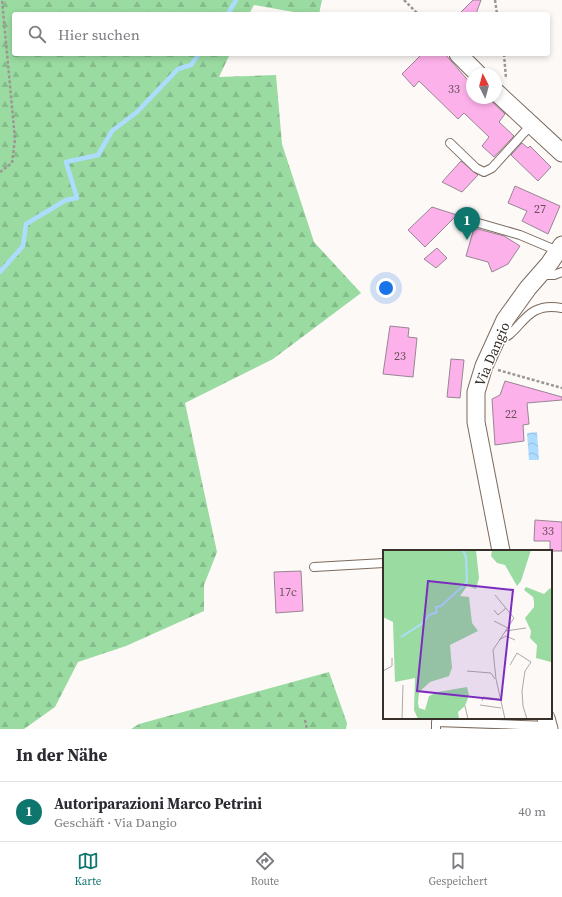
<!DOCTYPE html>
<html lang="de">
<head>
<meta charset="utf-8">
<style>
	body { margin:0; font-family:"Source Serif 4",serif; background:#f2f2f3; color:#2b2b33 }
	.compass { position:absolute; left:466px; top:68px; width:36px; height:36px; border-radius:50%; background:#fff; box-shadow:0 2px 6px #0003; rotate:354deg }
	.you { position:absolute; left:386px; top:288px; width:14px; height:14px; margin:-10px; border:3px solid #fff; border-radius:50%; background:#1a73e8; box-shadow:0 0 0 6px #1a73e833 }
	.badge { display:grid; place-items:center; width:26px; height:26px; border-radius:50%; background:#0f766e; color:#fff; font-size:13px; font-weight:700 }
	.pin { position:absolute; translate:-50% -33px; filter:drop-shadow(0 1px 2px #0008) }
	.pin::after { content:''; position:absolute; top:21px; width:14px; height:12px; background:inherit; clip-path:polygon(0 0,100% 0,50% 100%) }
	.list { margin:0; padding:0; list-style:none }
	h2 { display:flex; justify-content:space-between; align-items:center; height:52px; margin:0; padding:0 16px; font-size:17px }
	h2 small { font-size:13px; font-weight:400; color:#7c7c81 }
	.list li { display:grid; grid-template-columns:26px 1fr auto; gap:12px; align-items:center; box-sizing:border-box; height:60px; padding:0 16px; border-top:1px solid #e1e1e2 }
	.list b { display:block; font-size:15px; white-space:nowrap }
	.list p { margin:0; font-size:13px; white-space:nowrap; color:#7c7c81 }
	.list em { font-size:13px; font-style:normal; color:#7c7c81 }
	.icon { flex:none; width:22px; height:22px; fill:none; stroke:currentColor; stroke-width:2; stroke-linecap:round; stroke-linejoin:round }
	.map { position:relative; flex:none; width:562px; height:729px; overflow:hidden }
	.search { position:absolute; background:#fff; box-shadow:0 2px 6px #0003; left:12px; right:12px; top:12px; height:44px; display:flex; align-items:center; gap:10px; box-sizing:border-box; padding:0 14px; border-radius:4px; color:#7c7c81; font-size:15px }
	.sheet { height:112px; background:#fff }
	nav { display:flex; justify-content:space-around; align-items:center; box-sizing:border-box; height:56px; border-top:1px solid #e1e1e2; background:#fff; font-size:11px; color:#7c7c81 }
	nav a { display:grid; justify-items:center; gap:2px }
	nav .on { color:#0f766e }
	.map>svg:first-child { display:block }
	.forest { fill:url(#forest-firs) }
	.water { fill:url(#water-waves) }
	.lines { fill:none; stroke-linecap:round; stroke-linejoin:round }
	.stream { stroke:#addcff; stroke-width:4.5 }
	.building { fill:#fdb1ea; stroke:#988593 }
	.lane-casing { stroke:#7b6a5d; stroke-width:10 }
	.street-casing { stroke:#7b6a5d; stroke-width:19 }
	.path { stroke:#9c9793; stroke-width:2.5; stroke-dasharray:3 2; stroke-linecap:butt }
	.lane { stroke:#fff; stroke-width:8 }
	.street { stroke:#fff; stroke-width:17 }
	.labels { text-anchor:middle; stroke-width:3; stroke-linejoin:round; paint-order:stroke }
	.number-label { font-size:12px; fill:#68505a }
	.street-label { font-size:14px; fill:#37302a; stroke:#fff }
	.inset-river { fill:none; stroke:#addcff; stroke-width:2 }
	.inset-road { fill:none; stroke:#aea9a5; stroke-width:1 }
	.view { fill:#7b2cbf; fill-opacity:0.15; stroke:#7b2cbf; stroke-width:2 }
	.inset-edge { fill:none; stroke:#37302a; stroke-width:2 }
</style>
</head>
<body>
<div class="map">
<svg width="562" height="729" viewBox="0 0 562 729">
	<defs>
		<pattern id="forest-firs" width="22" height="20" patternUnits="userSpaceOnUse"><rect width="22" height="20" fill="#9adba1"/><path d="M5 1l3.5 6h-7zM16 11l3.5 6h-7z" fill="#85bc8b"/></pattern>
		<pattern id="water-waves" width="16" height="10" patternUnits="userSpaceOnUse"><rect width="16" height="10" fill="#addcff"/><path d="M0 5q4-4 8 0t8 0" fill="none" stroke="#95bddb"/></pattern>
	</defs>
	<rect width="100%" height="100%" fill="#fdf9f7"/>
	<g class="forest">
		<polygon points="0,0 322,0 319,14 305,14 254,5 249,14 14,14 14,54 230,54 219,77 276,75 282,144 314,242 361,293 273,359 185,403 217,552 204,585 204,611 126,646 78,662 55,707 24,729 0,729"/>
		<polygon points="329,672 347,723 346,729 131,729 139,724"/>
	</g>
	<polygon class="water" points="537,432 539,460 529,460 527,433"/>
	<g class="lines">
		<g class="stream">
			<polyline points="228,14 236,0"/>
			<polyline points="0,272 23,246 26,224 66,200 77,198 66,162 98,155 112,131 137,112 178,69 191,65 199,54"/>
		</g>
	</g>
	<g class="building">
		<polygon points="473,0 481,0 476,14 459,14"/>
		<polygon points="422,54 445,54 472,85 472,98 488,98 505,114 499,122 514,136 494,157 482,146 489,137 464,113 458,119 419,81 414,87 402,74"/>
		<polygon points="522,143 528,148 530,146 551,167 538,181 511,155"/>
		<polygon points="461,161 478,175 462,192 442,182"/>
		<polygon points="515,186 560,206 548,234 522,221 527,211 508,203"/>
		<polygon points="432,207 457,215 425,247 408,230"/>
		<polygon points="474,228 504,236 520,246 508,264 492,272 488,262 466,256"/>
		<polygon points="437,248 447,258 436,268 424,259"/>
		<polygon points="390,326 409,328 408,337 417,338 413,377 383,374"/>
		<polygon points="451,359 464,360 460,398 447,397"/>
		<polygon points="505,381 562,397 562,400 527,403 529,424 523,425 524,441 495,445 492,399 500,395"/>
		<polygon points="535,520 562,522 562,551 550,551 550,541 534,541"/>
		<polygon points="301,571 303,611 276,613 274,572"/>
	</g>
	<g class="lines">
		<g class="lane-casing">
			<g id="lane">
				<polyline points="450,143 476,168 484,172 492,168 531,125"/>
				<polyline points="461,218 520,235 558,251"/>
				<polyline points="540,275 554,275 562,272"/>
				<path d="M497,340C521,337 522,300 562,308"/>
				<polyline points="314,567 384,563"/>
				<polyline points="436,729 436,722 549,726"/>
			</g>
		</g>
		<g class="street-casing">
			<g id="street">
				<polyline points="458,54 478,74"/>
				<polyline points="496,92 562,153"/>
				<polyline points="501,551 476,422 476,392 484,366 505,320 528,288 549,264 562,245"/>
				<polyline points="546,718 549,729"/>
			</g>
		</g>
		<g class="path">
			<polyline points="404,0 418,14"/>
			<polyline points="495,0 497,14"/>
			<polyline points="504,54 506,79"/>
			<polyline points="0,172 12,163 15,139 2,0"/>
			<polyline points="498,370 562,388"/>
			<polyline points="305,720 307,729"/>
		</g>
		<use href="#lane" class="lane"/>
		<use href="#street" class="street"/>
	</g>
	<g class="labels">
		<g class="number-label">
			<text x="454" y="93">33</text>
			<text x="540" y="213">27</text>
			<text x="400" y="360">23</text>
			<text x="511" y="418">22</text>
			<text x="548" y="535">33</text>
			<text x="288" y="596">17c</text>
		</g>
		<g class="street-label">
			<text transform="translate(492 354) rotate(-67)" y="5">Via Dangio</text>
		</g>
	</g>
	<g transform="translate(383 550)">
		<rect width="169" height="169" fill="#fdf9f7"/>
		<path d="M0,0H93L96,28L93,39L84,36L77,46L86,47L89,73L95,81L67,95L69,118L66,126L47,132L36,142L35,153L36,158L42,160L46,146L55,142L84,137L86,145L82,156L75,162L76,169H35L31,160L32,128L12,132L10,72L0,67ZM109,0H148L138,31L134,36L122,15L114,13L108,6ZM143,37L161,44L167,38L169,41L168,112L153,108L154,95L147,88L148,81L142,68L151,57V51L150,47L141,40Z" fill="#9adba1"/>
		<path class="inset-river" d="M18,87L40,73L46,65L54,62L53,57L58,56L81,35L84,31L83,7L80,0"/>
		<path class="inset-road" d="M112,45L131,68L110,100L113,129L122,169M111,60L115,65L123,58M111,71L125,78M122,81L143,78M116,90L123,86L132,90M127,115L134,103L148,112L142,121L139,141L140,156L144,169M0,121L9,116V108M84,121L108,123L112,129M99,151L100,147L116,149M97,155L118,158M82,156L85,169M19,169L20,135"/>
		<path class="view" d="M45,31L130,40L118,150L34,141Z"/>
		<rect width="169" height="169" class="inset-edge"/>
	</g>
</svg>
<svg class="compass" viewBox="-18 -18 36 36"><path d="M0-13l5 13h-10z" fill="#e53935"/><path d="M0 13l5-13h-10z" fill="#7c7c81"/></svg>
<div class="you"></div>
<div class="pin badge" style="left:467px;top:240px">1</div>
<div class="search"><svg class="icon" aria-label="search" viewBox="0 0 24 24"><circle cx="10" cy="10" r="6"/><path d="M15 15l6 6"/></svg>Hier suchen</div>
</div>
<section class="sheet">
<h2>In der Nähe<small></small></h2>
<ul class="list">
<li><span class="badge">1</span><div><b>Autoriparazioni Marco Petrini</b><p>Geschäft · Via Dangio</p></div><em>40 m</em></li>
</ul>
</section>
<nav>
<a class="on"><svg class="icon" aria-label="map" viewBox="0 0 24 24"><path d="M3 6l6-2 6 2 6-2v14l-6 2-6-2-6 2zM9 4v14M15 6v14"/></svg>Karte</a>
<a><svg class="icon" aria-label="directions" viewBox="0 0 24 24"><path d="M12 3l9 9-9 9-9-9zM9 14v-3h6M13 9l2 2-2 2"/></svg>Route</a>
<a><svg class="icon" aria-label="saved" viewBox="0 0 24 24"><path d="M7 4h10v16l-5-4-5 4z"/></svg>Gespeichert</a>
</nav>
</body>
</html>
